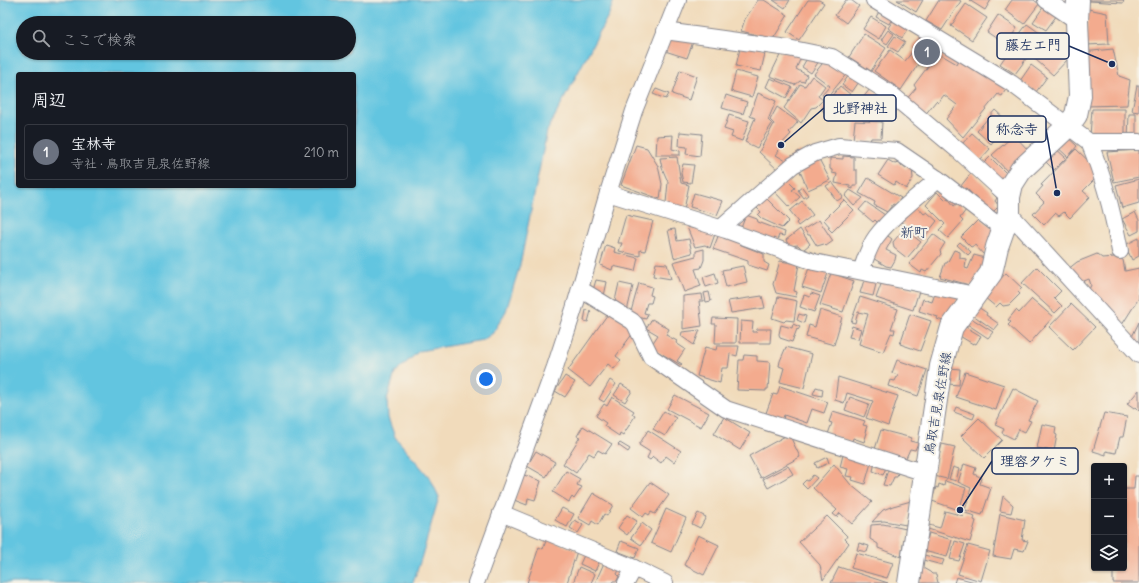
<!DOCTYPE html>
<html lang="ja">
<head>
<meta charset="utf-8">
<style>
	body { margin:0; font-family:Delius,"Klee One",sans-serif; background:#242831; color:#f1f3f6 }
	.controls { position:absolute; right:12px; bottom:12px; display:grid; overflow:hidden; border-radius:4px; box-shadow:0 1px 3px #0004 }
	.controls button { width:36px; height:36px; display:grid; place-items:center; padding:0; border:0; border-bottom:1px solid #363941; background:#171b24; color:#f1f3f6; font:20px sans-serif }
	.you { position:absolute; left:486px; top:379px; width:14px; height:14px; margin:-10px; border:3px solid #fff; border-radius:50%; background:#1a73e8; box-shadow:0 0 0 6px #1a73e833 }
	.badge { display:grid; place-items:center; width:26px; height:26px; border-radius:50%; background:#0f766e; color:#fff; font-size:13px; font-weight:700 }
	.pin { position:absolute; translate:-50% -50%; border:2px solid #fff; box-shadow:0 1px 4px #0006 }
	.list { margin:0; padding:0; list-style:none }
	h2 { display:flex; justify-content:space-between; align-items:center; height:52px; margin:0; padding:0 16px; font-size:17px }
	h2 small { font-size:13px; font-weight:400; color:#9ea1a6 }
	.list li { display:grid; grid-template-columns:26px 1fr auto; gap:12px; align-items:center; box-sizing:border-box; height:56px; margin:0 8px 8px; padding:0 8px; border:1px solid #363941; border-radius:4px }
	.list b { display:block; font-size:15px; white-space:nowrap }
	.list p { margin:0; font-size:13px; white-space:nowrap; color:#9ea1a6 }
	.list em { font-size:13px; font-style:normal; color:#9ea1a6 }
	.icon { flex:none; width:22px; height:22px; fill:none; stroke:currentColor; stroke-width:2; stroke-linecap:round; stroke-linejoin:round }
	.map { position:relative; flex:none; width:1139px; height:583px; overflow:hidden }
	.search { position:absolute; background:#171b24; box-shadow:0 1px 3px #0004; left:16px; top:16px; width:340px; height:44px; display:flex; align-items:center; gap:10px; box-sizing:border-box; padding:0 14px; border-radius:22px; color:#9ea1a6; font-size:15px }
	.panel { position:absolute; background:#171b24; box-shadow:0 1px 3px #0004; left:16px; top:72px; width:340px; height:116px; border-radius:4px }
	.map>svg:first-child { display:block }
	.water { fill:#62c5e0; stroke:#3e7a9f; fill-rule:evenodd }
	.building { fill:#f3ab8e }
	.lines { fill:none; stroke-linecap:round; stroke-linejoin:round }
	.street-casing { stroke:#86858c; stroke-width:18 }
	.secondary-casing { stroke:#86858c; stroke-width:24 }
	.street { stroke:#fff; stroke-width:16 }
	.secondary { stroke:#fff; stroke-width:22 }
	.labels { text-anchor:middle; stroke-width:4; stroke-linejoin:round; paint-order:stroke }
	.street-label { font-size:13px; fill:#1b2f5e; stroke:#f7f3e8 }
	.neighbourhood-label { font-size:14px; fill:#1b2f5e; stroke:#f7f3e8 }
	.leader { fill:none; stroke:#1b2f5e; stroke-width:1.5 }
	.callout-dot { fill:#1b2f5e; stroke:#f7f3e8; stroke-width:1.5 }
	.callout { fill:#f7f3e8; stroke:#1b2f5e; stroke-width:1.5 }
	.callout-label { font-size:14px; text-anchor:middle; font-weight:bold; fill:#1b2f5e }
</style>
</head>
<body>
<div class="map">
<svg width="1139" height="583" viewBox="0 0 1139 583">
	<rect width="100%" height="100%" fill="#f7f3e8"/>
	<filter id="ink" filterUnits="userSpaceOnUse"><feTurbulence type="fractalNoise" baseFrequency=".025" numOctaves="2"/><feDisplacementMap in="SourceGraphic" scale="8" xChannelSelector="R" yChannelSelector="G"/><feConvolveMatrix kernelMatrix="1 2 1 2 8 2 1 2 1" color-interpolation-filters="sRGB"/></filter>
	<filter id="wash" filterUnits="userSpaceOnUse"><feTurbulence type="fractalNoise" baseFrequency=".012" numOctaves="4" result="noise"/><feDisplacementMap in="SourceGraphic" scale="16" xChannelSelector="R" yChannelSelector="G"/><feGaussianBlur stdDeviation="0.9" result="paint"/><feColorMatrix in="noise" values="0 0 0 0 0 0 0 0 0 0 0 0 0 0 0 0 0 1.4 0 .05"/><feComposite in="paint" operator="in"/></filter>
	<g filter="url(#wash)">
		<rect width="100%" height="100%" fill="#f1dbbb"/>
		<path class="water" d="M0,0H614L609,14L547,131L520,265L506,311L493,333L483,340L419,351L395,373L387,399L388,418L395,437L430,478L439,497L421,559L413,583H0ZM23,23H349V53H23ZM18,74H354V186H18Z"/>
		<g id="blocks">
			<g class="building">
				<polygon points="758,0 764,0 788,15 773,39 741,31 745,19"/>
				<polygon points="773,0 790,0 785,8"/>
				<polygon points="808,0 819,0 824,3 799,40 787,32"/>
				<polygon points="846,0 851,0 859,6 846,23 835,15"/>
				<polygon points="897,0 923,0 916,12"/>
				<polygon points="939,0 959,0 961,1 942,30 926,21"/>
				<polygon points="969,0 991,0 985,10"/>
				<polygon points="1012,0 1034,0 1039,4 1024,24 1005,10"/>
				<polygon points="1089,0 1124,0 1123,3 1089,1"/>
				<polygon points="966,4 987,18 972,40 951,26"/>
				<polygon points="1044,6 1057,15 1046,30 1033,22"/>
				<polygon points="881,8 894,15 889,24 876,17"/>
				<polygon points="1088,9 1107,13 1109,44 1086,45"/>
				<polygon points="998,15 1017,28 1006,45 987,32"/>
				<polygon points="896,16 910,26 902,38 888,28"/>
				<polygon points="871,17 886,26 879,39 863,29"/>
				<polygon points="1027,24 1041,34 1029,49 1016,39"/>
				<polygon points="888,30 894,34 887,44 881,40"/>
				<polygon points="924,32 937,41 926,57 912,48"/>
				<polygon points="671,34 693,42 687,58 665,51"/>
				<polygon points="864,34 886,48 871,71 849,57"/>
				<polygon points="895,36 905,42 898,52 888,46"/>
				<polygon points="1051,42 1069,58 1053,75 1035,59"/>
				<polygon points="741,44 766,49 761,71 736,66"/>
				<polygon points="1014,44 1029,55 1015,74 1000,64"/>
				<polygon points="1113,49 1119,76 1130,80 1127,105 1087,106 1082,52"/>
				<polygon points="890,50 905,61 913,51 923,57 901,90 874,71"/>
				<polygon points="782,51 802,55 796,69 807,75 804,82 800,81 795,85 770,76"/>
				<polygon points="938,53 957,64 961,56 1009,84 1002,96 998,94 963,137 946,119 957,105 944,95 938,103 936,101 924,116 905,101 916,88 914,85"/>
				<polygon points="809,55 821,58 811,73 802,67"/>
				<polygon points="826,59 848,72 827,98 822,95 830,86 814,74"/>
				<polygon points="1031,65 1047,77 1036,92 1020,81"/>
				<polygon points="680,70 697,76 689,100 672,94"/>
				<polygon points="736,71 758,77 752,97 731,91"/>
				<polygon points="851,72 861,79 852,92 842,85"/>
				<polygon points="812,76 825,86 818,96 823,100 816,107 811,108 801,123 784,108 800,84 805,86"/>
				<polygon points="770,78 792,87 786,98 766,87"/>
				<polygon points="1137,85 1139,85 1139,112 1132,111"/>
				<polygon points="840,86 851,95 841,107 830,98"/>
				<polygon points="656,89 669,94 666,99 653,94"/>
				<polygon points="870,89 890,103 881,116 873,109 871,113 858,104"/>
				<polygon points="758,93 776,101 768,120 772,124 757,148 745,142 755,118 750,116"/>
				<polygon points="726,95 747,102 743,114 722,108"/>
				<polygon points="829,99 840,109 836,114 827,115 821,109"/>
				<polygon points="777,107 798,122 789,132 791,134 777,149 779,151 776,155 786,161 799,151 804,156 780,172 759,152 774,124 770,120"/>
				<polygon points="1092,109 1125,109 1125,139 1090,136"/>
				<polygon points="995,110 1009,123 991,144 977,131"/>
				<polygon points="1129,114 1136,114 1136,139 1128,139"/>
				<polygon points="729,115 749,121 742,141 731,137 733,132 724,129"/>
				<polygon points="855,121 882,122 881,138 871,138 870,142 853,140"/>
				<polygon points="680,132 702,134 700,156 686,154 687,147 679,146"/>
				<polygon points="972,133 990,149 980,160 962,144"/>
				<polygon points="1064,134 1077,146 1068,157 1054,144"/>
				<polygon points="673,135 672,149 680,151 680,155 656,155 657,136"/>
				<polygon points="1014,135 1029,151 1008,172 992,155"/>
				<polygon points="636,145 647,148 658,166 662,184 660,199 621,185"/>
				<polygon points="1053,146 1066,158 1054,170 1042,158"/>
				<polygon points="1076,149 1101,173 1083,191 1090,197 1070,218 1064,212 1059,216 1055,213 1044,225 1033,214 1044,202 1036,194 1043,186 1041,185"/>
				<polygon points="1139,150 1139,177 1114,182 1107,152"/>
				<polygon points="843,156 854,157 854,170 857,170 857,186 853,186 853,189 850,188 850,186 835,183 837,174 832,173 832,170 830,169 830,158 843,159"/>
				<polygon points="677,157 681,183 689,185 684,210 666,203 668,182 662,168 660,158"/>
				<polygon points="990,157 1008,175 1001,183 983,164"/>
				<polygon points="819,159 830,180 808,190 799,169"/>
				<polygon points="888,160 895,164 898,163 906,169 908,166 912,169 913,178 906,189 896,182 894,185 878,175"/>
				<polygon points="683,164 694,165 691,183 683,182 681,173"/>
				<polygon points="972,172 997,198 995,201 999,206 992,213 966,188 963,190 960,187"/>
				<polygon points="868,178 901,198 896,205 893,204 887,212 874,205 875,202 859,193"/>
				<polygon points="1139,179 1139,203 1122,208 1116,185"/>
				<polygon points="787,180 795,188 792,190 800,197 789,207 774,191"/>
				<polygon points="832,182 843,197 837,201 826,186"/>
				<polygon points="802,187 808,195 804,198 798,190"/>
				<polygon points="850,190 863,198 854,206 845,196"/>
				<polygon points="937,192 945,200 948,198 954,206 959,202 966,210 960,218 963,221 948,238 939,230 945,224 926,205"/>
				<polygon points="694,193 723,201 717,215 690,207"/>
				<polygon points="766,198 789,221 782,228 762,219 758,215 761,212 755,206"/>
				<polygon points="844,200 854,210 832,232 828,228 830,227 824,220"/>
				<polygon points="802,201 813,215 798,226 796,223 798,221 790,211"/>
				<polygon points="866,202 885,215 878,223 875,220 873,222 859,210"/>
				<polygon points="916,205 924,214 927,212 937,221 922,240 900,221"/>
				<polygon points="1135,212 1139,220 1139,231 1131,235 1122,219"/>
				<polygon points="626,215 653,221 645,251 640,250 640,256 619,251 622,243 618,243"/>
				<polygon points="746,215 757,219 758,222 785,232 784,236 779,235 776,243 741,228"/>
				<polygon points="980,218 996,231 984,255 975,245 971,247 961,237"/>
				<polygon points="819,220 833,241 826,246 824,244 817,246 810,235 808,235 804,229"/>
				<polygon points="687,227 715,234 710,248 705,245 695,247"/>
				<polygon points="675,229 677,241 689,239 692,253 674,258 668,230"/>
				<polygon points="800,229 810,244 803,250 798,245 789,246 786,240"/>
				<polygon points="904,229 921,242 907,258 894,248 893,242"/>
				<polygon points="884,233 892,239 886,250 896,255 895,260 891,267 886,266 871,257"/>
				<polygon points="719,234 738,241 739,244 764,254 764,262 769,265 767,271 748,265 748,261 713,249"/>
				<polygon points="933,234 945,243 940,251 941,254 926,272 922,270 921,273 909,264"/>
				<polygon points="1139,238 1139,256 1132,260 1125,245"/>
				<polygon points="960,242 971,252 968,255 957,245"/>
				<polygon points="606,245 615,248 614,252 638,258 635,271 613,266 612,270 600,265"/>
				<polygon points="704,249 704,260 701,268 695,269 701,286 684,292 673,262 696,256 696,251"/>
				<polygon points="954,250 960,252 960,258 966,259 965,268 968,269 974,255 988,259 973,286 940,277 945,263 947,263"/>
				<polygon points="1097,254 1102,258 1114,257 1123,260 1125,271 1139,268 1139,288 1138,288 1139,298 1120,328 1087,294 1091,285 1089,279 1079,283 1067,270 1077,262"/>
				<polygon points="780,261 799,264 794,291 797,292 796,297 776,293 773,284"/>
				<polygon points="656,263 667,264 671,279 653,276"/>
				<polygon points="743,266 747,282 726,287 722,270"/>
				<polygon points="1037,267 1061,291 1054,298 1062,306 1055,313 1022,283"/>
				<polygon points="809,268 828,273 821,293 802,287"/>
				<polygon points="715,273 718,283 706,287 703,277"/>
				<polygon points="831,273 854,281 843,312 820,305"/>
				<polygon points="1006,273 1022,288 1018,292 1020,294 1009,305 1003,306 1000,303 996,307 984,297"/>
				<polygon points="865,277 877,280 873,296 860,293"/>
				<polygon points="883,279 919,291 913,310 876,298"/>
				<polygon points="596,280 607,282 604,296 593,290"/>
				<polygon points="619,283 633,286 626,315 614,305"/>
				<polygon points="639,283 652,287 650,295 653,296 651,303 647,303 644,313 648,314 646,319 630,315"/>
				<polygon points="936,291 959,295 949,323 937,319 938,317 919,311 923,299 932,302"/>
				<polygon points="709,292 711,301 706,302 704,293"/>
				<polygon points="811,293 820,296 814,312 800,307 804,295 810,297"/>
				<polygon points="702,294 703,301 699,301 702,326 683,329 683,296"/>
				<polygon points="762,296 765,308 731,313 728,301"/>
				<polygon points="778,297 797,301 794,321 786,320 784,322 772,318"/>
				<polygon points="860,297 898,309 891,329 895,329 894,334 891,333 883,352 859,344 868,314 858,312 855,323 851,322"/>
				<polygon points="1032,299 1053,317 1029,344 1008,325 1011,322 1008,320 1016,310 1019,313"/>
				<polygon points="1071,304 1095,327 1073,350 1049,327"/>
				<polygon points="978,307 987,313 986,315 999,324 994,330 973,315"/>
				<polygon points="586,310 591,311 588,322 584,321"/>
				<polygon points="820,310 842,317 834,345 806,337 809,325 815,327"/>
				<polygon points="610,311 636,329 616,356 621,360 614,369 608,364 590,387 568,370"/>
				<polygon points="799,314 806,316 804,323 797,320"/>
				<polygon points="910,314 931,321 920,351 900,344"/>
				<polygon points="713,318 737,319 736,343 715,343 716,324 712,324"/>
				<polygon points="971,318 993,332 988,338 967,324"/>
				<polygon points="652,319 669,329 666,335 677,341 676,343 685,349 677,361 682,364 681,365 650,347 658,335 646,328"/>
				<polygon points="741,321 753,322 752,332 756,332 757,329 771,329 770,343 740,343"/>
				<polygon points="1139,322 1139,350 1130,341"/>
				<polygon points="793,324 800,327 798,330 797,329 792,342 780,338 779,334 781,325 792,328"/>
				<polygon points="852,326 861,329 858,339 849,337"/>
				<polygon points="964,326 981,336 976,344 974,343 973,344 958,335"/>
				<polygon points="700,330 694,345 681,336 682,332"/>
				<polygon points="717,346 739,346 737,356 730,354 728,368 722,368 720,383 697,376 705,347 716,350"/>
				<polygon points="786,347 812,354 804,388 780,382 784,368 779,366 780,361"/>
				<polygon points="744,355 757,356 757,361 770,362 768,389 766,389 766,391 737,390 739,360 743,360"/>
				<polygon points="897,360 927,370 918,396 888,386 890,380 895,381 898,375 892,373"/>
				<polygon points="949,368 960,369 959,385 948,384"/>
				<polygon points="965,372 1004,385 996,410 956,397"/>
				<polygon points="565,376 575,382 565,397 555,391"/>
				<polygon points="838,377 898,396 888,426 866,418 873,401 847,393 844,403 835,400"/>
				<polygon points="610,380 616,384 604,402 599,399"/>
				<polygon points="621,384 632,391 625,402 614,395"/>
				<polygon points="780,386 828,402 824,413 812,409 807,423 784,415 783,419 766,413 773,394 777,395"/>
				<polygon points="816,387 823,389 822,396 813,394"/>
				<polygon points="1013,388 1038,401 1028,420 1031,421 1025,432 1019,429 1014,439 1002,433 1004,429 995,425"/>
				<polygon points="1139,390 1139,411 1135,407 1134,409 1127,404"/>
				<polygon points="675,395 709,413 701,427 667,409"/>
				<polygon points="612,397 634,411 632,414 635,416 623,435 620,433 619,436 604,426 606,423 596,416 604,404 607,406"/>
				<polygon points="850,397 869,404 864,417 845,410"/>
				<polygon points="956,407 975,414 973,419 954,412"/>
				<polygon points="664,411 676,418 665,436 653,429"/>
				<polygon points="833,411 865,421 863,425 867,426 865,432 867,433 864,442 853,438 852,442 828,434 832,423 829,422"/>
				<polygon points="1104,413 1127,417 1123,437 1120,437 1116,453 1106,451 1106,455 1093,451"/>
				<polygon points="724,417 750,433 740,450 714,434"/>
				<polygon points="979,418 1002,440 984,458 961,436"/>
				<polygon points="1042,424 1056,427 1055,434 1057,435 1054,451 1037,448"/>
				<polygon points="583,426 612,444 605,454 598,450 594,456 589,453 576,473 563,464 580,437 577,436"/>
				<polygon points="648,430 681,451 674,462 666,456 661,463 653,457 650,460 647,458 650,452 639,445"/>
				<polygon points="881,430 912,438 910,441 918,443 915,450 910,449 906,458 875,449"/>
				<polygon points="789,434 800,457 761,478 749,456"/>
				<polygon points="620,443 630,449 628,452 618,445"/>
				<polygon points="942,444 955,447 947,479 934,476"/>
				<polygon points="536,451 555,462 546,477 527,466"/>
				<polygon points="843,455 871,463 865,484 852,480 853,477 846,476 848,469 840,467"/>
				<polygon points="827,457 829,463 817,468 815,463"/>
				<polygon points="875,462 887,465 883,475 873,471"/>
				<polygon points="834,464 851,485 872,502 852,524 840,513 837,517 833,514 837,510 813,488"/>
				<polygon points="964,464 976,468 974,474 982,478 980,484 991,488 982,515 965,510 971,488 958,482"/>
				<polygon points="788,466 793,474 768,488 763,479"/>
				<polygon points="953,467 959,469 956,481 949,479"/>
				<polygon points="888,470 898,472 897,477 894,477 890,486 883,485"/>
				<polygon points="566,471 580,479 577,485 582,487 574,499 572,497 569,502 553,492"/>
				<polygon points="524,475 541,481 535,500 528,498 527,505 514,500"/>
				<polygon points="813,475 817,478 807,489 802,484 806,480 808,481"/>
				<polygon points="1135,476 1139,476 1139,583 1113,583 1113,568 1124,568 1124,489 1134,489"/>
				<polygon points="945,481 966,488 959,510 932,501 936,487 938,488 939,484 944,486"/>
				<polygon points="650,482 669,495 655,514 651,512 649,515 646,513 643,517 631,508"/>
				<polygon points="593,493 613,505 607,516 604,514 598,525 592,521 590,525 578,518"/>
				<polygon points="1003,496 1013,505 1011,513 1000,511"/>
				<polygon points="911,501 906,525 884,521 872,522 883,510 893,506"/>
				<polygon points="562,508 574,514 567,527 555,520"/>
				<polygon points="666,509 686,518 671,552 651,543"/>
				<polygon points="945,511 964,516 965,513 975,516 974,520 976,521 970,542 928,529 929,525 940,528"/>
				<polygon points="698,513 706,517 700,528 692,524"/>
				<polygon points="1000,514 1025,520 1022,540 1028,541 1024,551 1014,549 1011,559 993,556"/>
				<polygon points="627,515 637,521 627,535 618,528"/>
				<polygon points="827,516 847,536 845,539 849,543 823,580 820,565 799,542"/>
				<polygon points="575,520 583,525 578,533 570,528"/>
				<polygon points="642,523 651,530 641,545 631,538"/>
				<polygon points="883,524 906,529 901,557 878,548 878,544 870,539 871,525"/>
				<polygon points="929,533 952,540 947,557 924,551"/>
				<polygon points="698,535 719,545 704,575 684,565"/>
				<polygon points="547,538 577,551 567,583 527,583 539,547 543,549"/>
				<polygon points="621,541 639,548 635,558 617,551"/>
				<polygon points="955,541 965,544 959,561 950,559"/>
				<polygon points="859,543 869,546 867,552 857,550"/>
				<polygon points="968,545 990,551 981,581 958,574"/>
				<polygon points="585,553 600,560 595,571 580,564"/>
				<polygon points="856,553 893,563 887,578 851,568"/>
				<polygon points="924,555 944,560 942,565 923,560"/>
				<polygon points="604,563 619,570 617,574 619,576 617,581 613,581 612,583 595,583"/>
				<polygon points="579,567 595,574 591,583 573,583"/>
				<polygon points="839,567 888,583 831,583"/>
				<polygon points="923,568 930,572 932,574 936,574 938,583 920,583"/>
				<polygon points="956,577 975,582 975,583 954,583"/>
			</g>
		</g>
	</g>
	<g filter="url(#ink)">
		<use href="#blocks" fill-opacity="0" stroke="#86858c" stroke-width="1"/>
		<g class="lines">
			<g class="street-casing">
				<g id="street">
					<polyline points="874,0 1011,83 1089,142 1139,142"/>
					<polyline points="1046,0 1077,21"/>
					<polyline points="665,31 788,48 832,57 891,94 959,151 1009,197"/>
					<path d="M1089,142C1104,177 1113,214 1120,251"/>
					<polyline points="608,193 726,230 814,262 975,295"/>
					<polyline points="1009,213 1139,355"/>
					<polyline points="721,228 793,165 815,153 839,146 897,151 938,179 1003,229"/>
					<path d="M861,271C865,260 869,246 876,237C892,216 918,196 938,179"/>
					<polyline points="580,289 632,321 635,324 651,357 726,409 925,473"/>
					<polyline points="501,513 634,568 665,583"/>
					<polyline points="476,583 555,367 574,309 608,193 634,111 678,0"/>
					<polyline points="626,583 634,568"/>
				</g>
			</g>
			<g class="secondary-casing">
				<polyline id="secondary" points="909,583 941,366 952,327 991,273 997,247 1009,213 1009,197 1012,184 1021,170 1068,126 1076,115 1080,96 1077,21 1078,0"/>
			</g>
			<use href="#street" class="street"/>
			<use href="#secondary" class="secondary"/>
		</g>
	</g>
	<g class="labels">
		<g class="street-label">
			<text transform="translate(937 403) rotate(-80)" y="5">鳥取吉見泉佐野線</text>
		</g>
		<g class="neighbourhood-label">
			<text x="914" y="237">新町</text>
		</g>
	</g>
	<path class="leader" d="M1112 64L1069 46M781 145L824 108M1057 193L1046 129M960 510L992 461"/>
	<g class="callout-dot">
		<circle cx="1112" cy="64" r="4"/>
		<circle cx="781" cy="145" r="4"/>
		<circle cx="1057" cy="193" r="4"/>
		<circle cx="960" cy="510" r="4"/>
	</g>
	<g class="callout">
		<rect x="997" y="33" width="72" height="26" rx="4"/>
		<rect x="824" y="95" width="72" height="26" rx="4"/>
		<rect x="988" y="116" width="58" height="26" rx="4"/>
		<rect x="992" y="448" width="86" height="26" rx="4"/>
	</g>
	<g class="callout-label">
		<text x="1033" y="50">藤左エ門</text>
		<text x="860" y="113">北野神社</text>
		<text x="1017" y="134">称念寺</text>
		<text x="1035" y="466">理容タケミ</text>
	</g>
</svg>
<div class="controls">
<button>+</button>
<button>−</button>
<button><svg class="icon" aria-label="layers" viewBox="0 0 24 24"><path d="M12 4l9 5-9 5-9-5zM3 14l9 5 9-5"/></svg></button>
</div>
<div class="you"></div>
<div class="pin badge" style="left:927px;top:52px;background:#6b7280">1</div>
<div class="search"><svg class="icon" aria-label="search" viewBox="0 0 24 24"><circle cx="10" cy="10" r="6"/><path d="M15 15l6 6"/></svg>ここで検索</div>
<section class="panel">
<h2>周辺<small></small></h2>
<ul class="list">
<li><span class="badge" style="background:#6b7280">1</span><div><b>宝林寺</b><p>寺社 · 鳥取吉見泉佐野線</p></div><em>210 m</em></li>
</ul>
</section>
</div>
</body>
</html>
